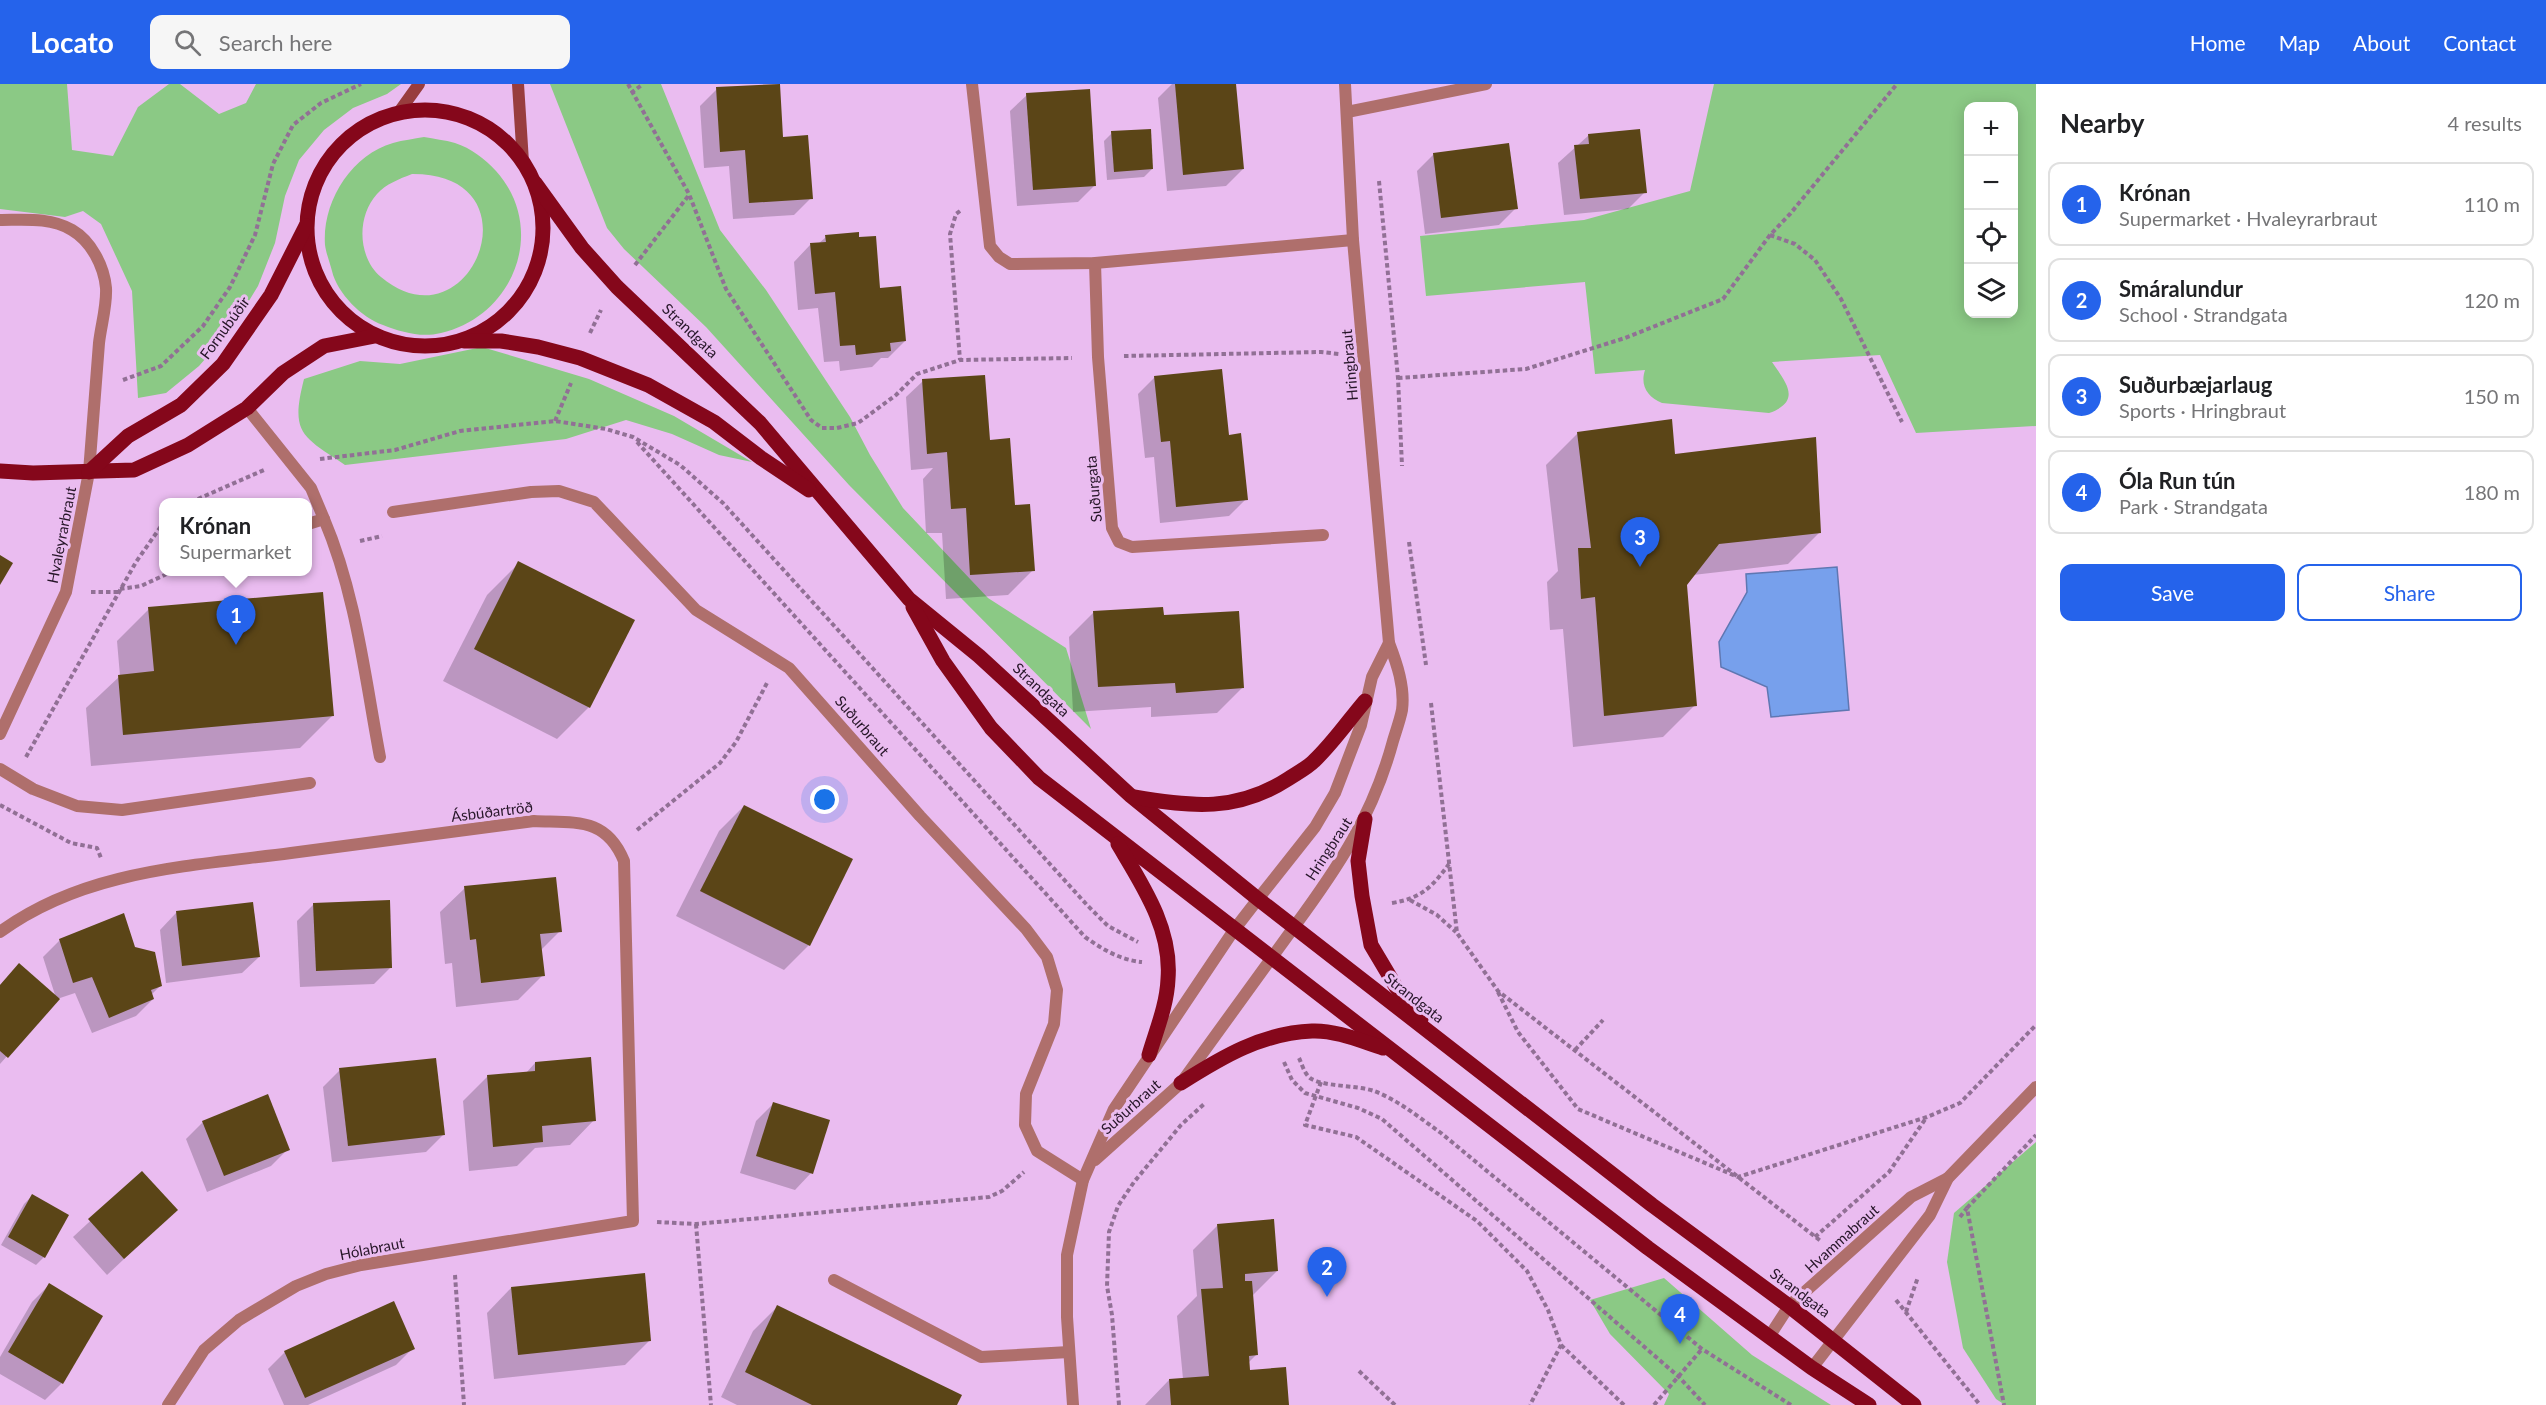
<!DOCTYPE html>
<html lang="en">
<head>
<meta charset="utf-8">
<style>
	body { margin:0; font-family:Lato,sans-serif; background:#f6f6f6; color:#202124 }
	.controls { position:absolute; right:18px; top:18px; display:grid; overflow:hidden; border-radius:12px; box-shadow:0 3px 15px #0003 }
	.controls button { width:54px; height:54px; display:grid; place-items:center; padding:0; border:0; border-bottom:2px solid #e0e0e0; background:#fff; color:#202124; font:30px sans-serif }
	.you { position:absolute; left:825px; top:716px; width:21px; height:21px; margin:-15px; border:4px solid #fff; border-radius:50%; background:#1a73e8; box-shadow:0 0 0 9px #1a73e833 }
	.badge { display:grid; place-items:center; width:39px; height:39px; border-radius:50%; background:#2563eb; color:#fff; font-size:20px; font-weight:700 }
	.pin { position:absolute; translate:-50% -50px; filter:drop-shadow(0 2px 3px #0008) }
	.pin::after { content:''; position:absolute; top:32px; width:21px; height:18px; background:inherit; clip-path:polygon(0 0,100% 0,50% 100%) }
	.popup { position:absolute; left:159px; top:414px; width:153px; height:78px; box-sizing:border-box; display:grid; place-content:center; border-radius:12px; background:#fff; filter:drop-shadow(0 2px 4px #0005); font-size:20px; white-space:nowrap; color:#757577 }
	.popup b { font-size:22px; color:#202124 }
	.popup::after { content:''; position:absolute; left:50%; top:100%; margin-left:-12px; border:12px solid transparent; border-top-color:#fff }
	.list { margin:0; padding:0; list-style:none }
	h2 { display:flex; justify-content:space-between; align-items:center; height:78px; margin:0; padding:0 24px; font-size:26px }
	h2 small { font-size:20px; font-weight:400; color:#757577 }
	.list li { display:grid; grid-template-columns:39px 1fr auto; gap:18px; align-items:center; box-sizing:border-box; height:84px; margin:0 12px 12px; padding:0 12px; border:2px solid #e0e0e0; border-radius:12px }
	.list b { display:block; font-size:22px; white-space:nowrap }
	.list p { margin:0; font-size:20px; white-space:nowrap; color:#757577 }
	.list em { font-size:20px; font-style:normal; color:#757577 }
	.actions { display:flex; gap:12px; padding:18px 24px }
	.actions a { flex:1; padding:14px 0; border:2px solid #2563eb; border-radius:12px; text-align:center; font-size:21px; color:#2563eb }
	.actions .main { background:#2563eb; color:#fff }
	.icon { flex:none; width:33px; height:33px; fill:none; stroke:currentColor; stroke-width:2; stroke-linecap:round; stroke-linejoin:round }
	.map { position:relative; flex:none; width:2036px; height:1321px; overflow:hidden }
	header { display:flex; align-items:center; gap:36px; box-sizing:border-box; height:84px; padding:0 30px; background:#2563eb; color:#fff }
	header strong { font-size:28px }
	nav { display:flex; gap:33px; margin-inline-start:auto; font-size:21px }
	.search { width:420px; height:54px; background:#f6f6f6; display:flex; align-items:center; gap:15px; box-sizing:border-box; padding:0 21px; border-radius:12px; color:#757577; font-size:22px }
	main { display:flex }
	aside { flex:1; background:#fff }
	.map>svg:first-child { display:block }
	.green { fill:#8bc985; fill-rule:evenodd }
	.water { fill:#77a0ec; stroke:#5f77b2; stroke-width:1.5 }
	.shadow { fill:#0003 }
	.building { fill:#5b4517 }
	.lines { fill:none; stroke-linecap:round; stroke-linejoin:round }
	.path { stroke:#917095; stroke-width:4; stroke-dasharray:4.5 3; stroke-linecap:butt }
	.service { stroke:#af6f6c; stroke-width:12 }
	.minor { stroke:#af6f6c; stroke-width:12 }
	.tertiary { stroke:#af6f6c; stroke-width:12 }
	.secondary { stroke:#983d3e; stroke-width:12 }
	.primary { stroke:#85071b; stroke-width:15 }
	.labels { text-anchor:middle; stroke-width:6; stroke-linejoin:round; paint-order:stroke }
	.street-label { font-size:15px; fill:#271629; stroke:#eabcf0 }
</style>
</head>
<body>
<header>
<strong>Locato</strong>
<div class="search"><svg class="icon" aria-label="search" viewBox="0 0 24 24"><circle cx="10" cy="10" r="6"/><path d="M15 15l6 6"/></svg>Search here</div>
<nav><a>Home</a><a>Map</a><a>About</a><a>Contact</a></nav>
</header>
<main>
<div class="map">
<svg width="2036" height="1321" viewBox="0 0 2036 1321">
	<rect width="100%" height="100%" fill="#eabcf0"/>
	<g class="green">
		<polygon points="0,0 67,0 72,66 113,72 138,23 169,0 180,0 219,30 246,19 256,0 401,0 387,10 353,24 324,46 299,76 285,112 275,159 258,202 233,243 199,282 166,309 138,314 132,207 101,140 83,127 65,133 0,125"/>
		<polygon points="550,0 661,0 720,146 766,206 850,333 870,371 903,424 988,514 1066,564 1091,645 849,401 706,243 624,165 607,144"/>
		<path d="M1714,0H2036V342L1916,349L1880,271L1772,278C1784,296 1804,317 1769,329L1662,319C1647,313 1640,301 1645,286L1595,290L1585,198L1426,212L1420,152L1584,136L1690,107ZM1968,22H2014V230H1968Z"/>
		<path d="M424,53C434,55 445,56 455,59C471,64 485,75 496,87C548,145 514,232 441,249C421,254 401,248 383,241C362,234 337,209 332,187C330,179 326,169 325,161C322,118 351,71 393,59C403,56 414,55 424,53ZM412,90C542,89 470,268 381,193C358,174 356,133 377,110C386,100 399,95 412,90Z"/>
		<path d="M482,263L589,295L674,332L752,378L719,371L672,350L626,336L566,355L345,381C302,352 290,350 304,295L360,277L400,280Z"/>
		<polygon points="2036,1058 2036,1321 2005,1321 1996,1315 1963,1264 1947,1178 1954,1129"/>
		<polygon points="1664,1194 1752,1271 1831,1321 1664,1321 1669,1310 1610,1250 1590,1216"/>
	</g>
	<polygon class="water" points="1837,483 1849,626 1771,633 1767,603 1721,583 1719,558 1747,508 1746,490"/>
	<g class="shadow">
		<polygon points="1172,0 1235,0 1243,85 1226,102 1167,107 1158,14"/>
		<polygon points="717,5 782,55 811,114 794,131 733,135 729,82 704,84 700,22"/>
		<polygon points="1027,11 1095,101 1078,118 1017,122 1010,27"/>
		<polygon points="1112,49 1152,85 1144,93 1107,96 1104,57"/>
		<polygon points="1589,51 1645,108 1628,125 1564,131 1558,79"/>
		<polygon points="1434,70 1516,124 1499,141 1425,150 1417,87"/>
		<polygon points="826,153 905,257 888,274 881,274 872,283 840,287 839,277 824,278 818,224 798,226 794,178 810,161 818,160"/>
		<polygon points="1155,293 1228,352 1246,415 1229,432 1160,439 1154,373 1145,374 1138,310"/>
		<polygon points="923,297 989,357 1033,486 1008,511 946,515 942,449 926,449 923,395 933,384 911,386 906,313"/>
		<polygon points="1578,349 1674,372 1820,448 1788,480 1693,491 1685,501 1695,621 1663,653 1573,663 1563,545 1550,546 1547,498 1558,487 1546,381"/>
		<polygon points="519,479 589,623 557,655 443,597 487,511"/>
		<polygon points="149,525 332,632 300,664 91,682 86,624 120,592 117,557"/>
		<polygon points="1094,528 1162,533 1242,604 1217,629 1151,633 1151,623 1073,628 1069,553"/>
		<polygon points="744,722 809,861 784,886 676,832 719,747"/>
		<polygon points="465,804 560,847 540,867 543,891 518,916 456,923 452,879 445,880 440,828"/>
		<polygon points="314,820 391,883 374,900 300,903 297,837"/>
		<polygon points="176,829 259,873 242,889 166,899 160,846"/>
		<polygon points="60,856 134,864 160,902 151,911 153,915 136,932 92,949 75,909 57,915 0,980 0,901 19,881 56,914 43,873"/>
		<polygon points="535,979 594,1036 570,1061 535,1064 517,1082 469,1087 463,1017 488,992 526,989"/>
		<polygon points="340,986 443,1051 426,1068 332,1078 323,1003"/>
		<polygon points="773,1020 811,1089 795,1106 740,1089 756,1037"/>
		<polygon points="203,1038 288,1065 271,1082 207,1108 186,1055"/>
		<polygon points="142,1089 176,1126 107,1191 73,1153"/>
		<polygon points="32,1112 44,1173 36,1181 1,1161 24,1120"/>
		<polygon points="1218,1141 1277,1187 1252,1212 1257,1270 1248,1279 1249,1287 1288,1321 1145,1321 1169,1296 1183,1295 1177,1232 1197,1212 1193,1166"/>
		<polygon points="49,1201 101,1232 62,1299 45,1316 0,1290 0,1273 32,1218"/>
		<polygon points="511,1204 650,1256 625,1281 494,1295 487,1229"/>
		<polygon points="778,1222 955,1321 737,1321 721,1313 753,1247"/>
		<polygon points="413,1264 396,1281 308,1321 284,1321 268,1285 285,1268"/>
	</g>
	<g class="building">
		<polygon points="780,0 783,53 808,51 813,115 749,119 745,66 720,68 716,3"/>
		<polygon points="1175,0 1236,0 1244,85 1183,91"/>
		<polygon points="1090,5 1096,102 1033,106 1026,9"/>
		<polygon points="1151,45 1153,85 1114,88 1111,47"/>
		<polygon points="1640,45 1647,109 1580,115 1574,61 1589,60 1588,50"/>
		<polygon points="1509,59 1518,125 1441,134 1433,69"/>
		<polygon points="859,148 859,153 876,152 880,204 901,202 906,257 890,259 891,267 856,271 855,261 840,262 835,208 815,210 810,159 826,158 825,151"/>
		<polygon points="1222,285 1229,351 1241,349 1248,416 1176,423 1170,357 1161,358 1154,292"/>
		<polygon points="985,291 990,356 1010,354 1015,421 1030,420 1035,487 970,491 966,424 951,425 947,368 927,370 922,295"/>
		<polygon points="1672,335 1675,370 1816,353 1821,449 1719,460 1687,501 1697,622 1604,632 1595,513 1581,515 1578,464 1591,464 1577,348"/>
		<polygon points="0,471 13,479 0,501"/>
		<polygon points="518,477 635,536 590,624 474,565"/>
		<polygon points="323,508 334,632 123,651 118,591 154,587 148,523"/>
		<polygon points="1163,523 1164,531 1239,527 1244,604 1176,609 1175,599 1098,603 1093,527"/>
		<polygon points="744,721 853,775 810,862 700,807"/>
		<polygon points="556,793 562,848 540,850 545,892 481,899 476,855 470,856 464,802"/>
		<polygon points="390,816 392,884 316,887 313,819"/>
		<polygon points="253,818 260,873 182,882 176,827"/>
		<polygon points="124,829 135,863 155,868 162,902 151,906 154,915 109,934 92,893 73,899 59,855"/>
		<polygon points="19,879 60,915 8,974 0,967 0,901"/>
		<polygon points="591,973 596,1037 542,1042 543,1058 493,1063 487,991 535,987 535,978"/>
		<polygon points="436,974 445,1051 348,1062 339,984"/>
		<polygon points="268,1010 290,1066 224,1092 202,1037"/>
		<polygon points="773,1018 830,1036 813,1090 756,1072"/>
		<polygon points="142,1087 178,1126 124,1175 88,1135"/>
		<polygon points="32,1110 69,1131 45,1174 8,1153"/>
		<polygon points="1274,1135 1278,1187 1245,1190 1245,1197 1252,1197 1258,1271 1249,1272 1250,1286 1286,1283 1289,1321 1171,1321 1169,1295 1209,1292 1201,1205 1223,1204 1217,1140"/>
		<polygon points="645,1189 651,1257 518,1271 511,1203"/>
		<polygon points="49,1199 103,1232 63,1300 8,1268"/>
		<polygon points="394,1217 415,1265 305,1314 284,1267"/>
		<polygon points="777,1221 962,1311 957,1321 812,1321 745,1288"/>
	</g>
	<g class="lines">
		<g class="path">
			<polyline points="628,0 689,110 726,205 811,336 822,344 837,344 858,339 896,311 917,290 960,276 1072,274"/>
			<polyline points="631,9 643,0"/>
			<polyline points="1379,97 1398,294 1402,382"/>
			<polyline points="960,127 956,130 950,150 960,276"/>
			<polyline points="1770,151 1795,160 1815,176 1841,215 1902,338"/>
			<polyline points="635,181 689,111"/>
			<polyline points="590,249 601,226"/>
			<polyline points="1124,272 1321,268 1339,270"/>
			<polyline points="1398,294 1526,285 1625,254 1723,215 1770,151 1790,130 1897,0"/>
			<polyline points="123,296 161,282 203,242 230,203 255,151 273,80 293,41 321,19 361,0"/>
			<polyline points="555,337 571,299"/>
			<path d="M637,358L1085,853C1102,865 1120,876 1142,878"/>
			<polyline points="320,375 395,366 460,347 555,337 606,345 633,353 680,381 723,419 1087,821 1108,842 1138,858"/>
			<polyline points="191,418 264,386"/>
			<polyline points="360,457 382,452"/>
			<polyline points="1409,458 1426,581"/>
			<polyline points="120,505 141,502 171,488"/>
			<polyline points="91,508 118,508"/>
			<polyline points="1431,619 1457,849 1498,907 1822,1158"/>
			<polyline points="26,673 136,478 164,438"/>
			<polyline points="0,721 71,759 97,764 101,774"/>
			<polyline points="637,746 720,679 736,658 767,599"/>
			<polyline points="1410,816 1437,831 1456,848"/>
			<path d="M1392,819C1422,814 1432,803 1449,780"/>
			<polyline points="1498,908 1518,948 1578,1025 1738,1093 1927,1033 1960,1019 2036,941"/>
			<polyline points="1575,966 1603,936"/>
			<path d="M1299,974C1302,980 1304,989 1310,994C1323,1003 1357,1001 1374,1007C1398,1016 1420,1034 1441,1049L1702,1265L1791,1321"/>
			<polyline points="1284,978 1292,996 1305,1009 1358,1024 1382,1035 1679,1293 1705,1321"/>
			<polyline points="1321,998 1305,1041 1356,1053 1477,1137 1527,1187 1548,1226 1561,1261 1530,1321"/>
			<polyline points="1967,1124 2036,1051"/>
			<polyline points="1960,1133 1967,1124 2004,1321"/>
			<polyline points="657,1138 696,1140 989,1113 1002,1107 1024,1088"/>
			<polyline points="696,1140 711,1321"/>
			<polyline points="1815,1153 1889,1088 1926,1034"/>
			<polyline points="455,1191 464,1321"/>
			<polyline points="1896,1216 1980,1321"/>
			<polyline points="1906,1228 1918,1193"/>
			<polyline points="1561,1261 1624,1321"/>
			<polyline points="1359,1287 1395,1321"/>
			<polyline points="1119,1321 1112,1231 1107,1202 1109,1148 1118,1122 1134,1098 1181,1041 1204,1020"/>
			<polyline points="1654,1321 1702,1265"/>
		</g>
		<g class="service">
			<polyline points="247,324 311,404 324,435 308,440"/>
			<path d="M324,435C356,510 365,594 380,673"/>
			<polyline points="0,685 33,705 77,722 122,726 310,699"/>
			<polyline points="834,1196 981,1273 1069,1268"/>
		</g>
		<g class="minor">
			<polyline points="972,0 990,162 999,173 1010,180 1095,179 1353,156"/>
			<polyline points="1347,28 1486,0"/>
			<path d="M0,136C24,136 50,133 72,146C91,157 104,182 106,204C107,222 101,241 99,259C96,302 92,345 89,388"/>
			<polyline points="1095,179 1098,273 1112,444 1119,458 1132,463 1323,451"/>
			<polyline points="393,428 531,408 559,407 594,418 696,526 789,584 920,732 1026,845 1047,873 1057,906 1054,940 1026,1010 1025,1041 1037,1067 1083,1096"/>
			<polyline points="1258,815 1315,743 1335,709 1361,641 1372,593 1389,559"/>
			<path d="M1294,843C1339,782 1373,731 1393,657C1396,647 1400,636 1402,626C1405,603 1397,580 1389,559L1353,156L1345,0"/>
			<path d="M0,848C84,786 191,782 291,769C372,759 453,748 534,737C576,739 606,733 624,777L633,1137L361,1181L326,1190L296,1202L239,1236L204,1266L168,1321"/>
			<polyline points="1769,1253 1789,1222 1911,1113 1948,1094"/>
			<polyline points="1812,1284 1930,1131 1948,1094 2036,1003"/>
		</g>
		<g class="tertiary">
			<polyline points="0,650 66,508 89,388"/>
			<polyline points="1095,1076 1181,999 1294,843"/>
			<polyline points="1073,1321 1067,1233 1067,1171 1083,1096 1114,1025 1234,846 1258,815"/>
		</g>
		<g class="secondary">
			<polyline points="518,0 523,78"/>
			<polyline points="399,28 419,0"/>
		</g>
		<g class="primary">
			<circle cx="425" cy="144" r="118"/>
			<polyline points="535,99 582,164 617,203 760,339 909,515 979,572 1131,712 1258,815 1652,1121 1789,1222 1914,1321"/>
			<polyline points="464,257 501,257 538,263 580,274 648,301 714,338 761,374 809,406"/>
			<polyline points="0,387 33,389 134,386 188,361 247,324 283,289 324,262 375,252"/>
			<polyline points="89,388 128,352 181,321 223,280 271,211 306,142"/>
			<polyline points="913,523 943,577 991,644 1039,694 1648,1164 1812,1284 1869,1321"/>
			<path d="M1134,713C1192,723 1237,728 1288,695C1297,689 1307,684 1314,677C1333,659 1348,637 1365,617"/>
			<polyline points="1365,735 1358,777 1362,812 1371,861 1396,903 1421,935"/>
			<path d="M1118,760C1143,802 1172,845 1168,895C1167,921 1156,947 1149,971"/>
			<path d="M1181,999C1222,973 1262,949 1312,947C1336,946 1361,957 1383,964"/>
		</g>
	</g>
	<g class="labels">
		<g class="street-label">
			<text transform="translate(225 244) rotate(-54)" y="5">Fornubúðir</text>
			<text transform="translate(690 247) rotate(44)" y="5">Strandgata</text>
			<text transform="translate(1350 281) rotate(-95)" y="5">Hringbraut</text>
			<text transform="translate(1094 405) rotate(-95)" y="5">Suðurgata</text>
			<text transform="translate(62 451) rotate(-79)" y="5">Hvaleyrarbraut</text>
			<text transform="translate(1041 606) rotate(43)" y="5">Strandgata</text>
			<text transform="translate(862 642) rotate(49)" y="5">Suðurbraut</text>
			<text transform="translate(492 728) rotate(-7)" y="5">Ásbúðartröð</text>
			<text transform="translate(1329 765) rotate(-57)" y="5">Hringbraut</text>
			<text transform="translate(1414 914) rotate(38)" y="5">Strandgata</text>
			<text transform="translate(1131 1023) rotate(-42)" y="5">Suðurbraut</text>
			<text transform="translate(1842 1155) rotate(-42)" y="5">Hvammabraut</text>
			<text transform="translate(372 1165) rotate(-11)" y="5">Hólabraut</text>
			<text transform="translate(1800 1209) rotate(37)" y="5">Strandgata</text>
		</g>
	</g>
</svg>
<div class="controls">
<button>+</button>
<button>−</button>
<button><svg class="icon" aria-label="locate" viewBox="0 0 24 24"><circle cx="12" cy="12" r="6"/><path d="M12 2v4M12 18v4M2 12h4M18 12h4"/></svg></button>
<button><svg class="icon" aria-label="layers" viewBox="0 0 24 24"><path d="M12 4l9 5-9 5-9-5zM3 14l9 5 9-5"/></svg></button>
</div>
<div class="you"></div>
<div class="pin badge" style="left:236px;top:561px">1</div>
<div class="popup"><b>Krónan</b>Supermarket</div>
<div class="pin badge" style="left:1327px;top:1213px">2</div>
<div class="pin badge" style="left:1640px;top:483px">3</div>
<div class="pin badge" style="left:1680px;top:1260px">4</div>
</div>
<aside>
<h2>Nearby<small>4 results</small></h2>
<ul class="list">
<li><span class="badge">1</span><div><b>Krónan</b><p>Supermarket · Hvaleyrarbraut</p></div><em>110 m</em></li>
<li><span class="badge">2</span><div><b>Smáralundur</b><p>School · Strandgata</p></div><em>120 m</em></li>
<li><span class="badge">3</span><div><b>Suðurbæjarlaug</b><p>Sports · Hringbraut</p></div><em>150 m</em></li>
<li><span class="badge">4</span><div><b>Óla Run tún</b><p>Park · Strandgata</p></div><em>180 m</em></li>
</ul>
<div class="actions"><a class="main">Save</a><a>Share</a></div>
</aside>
</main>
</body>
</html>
